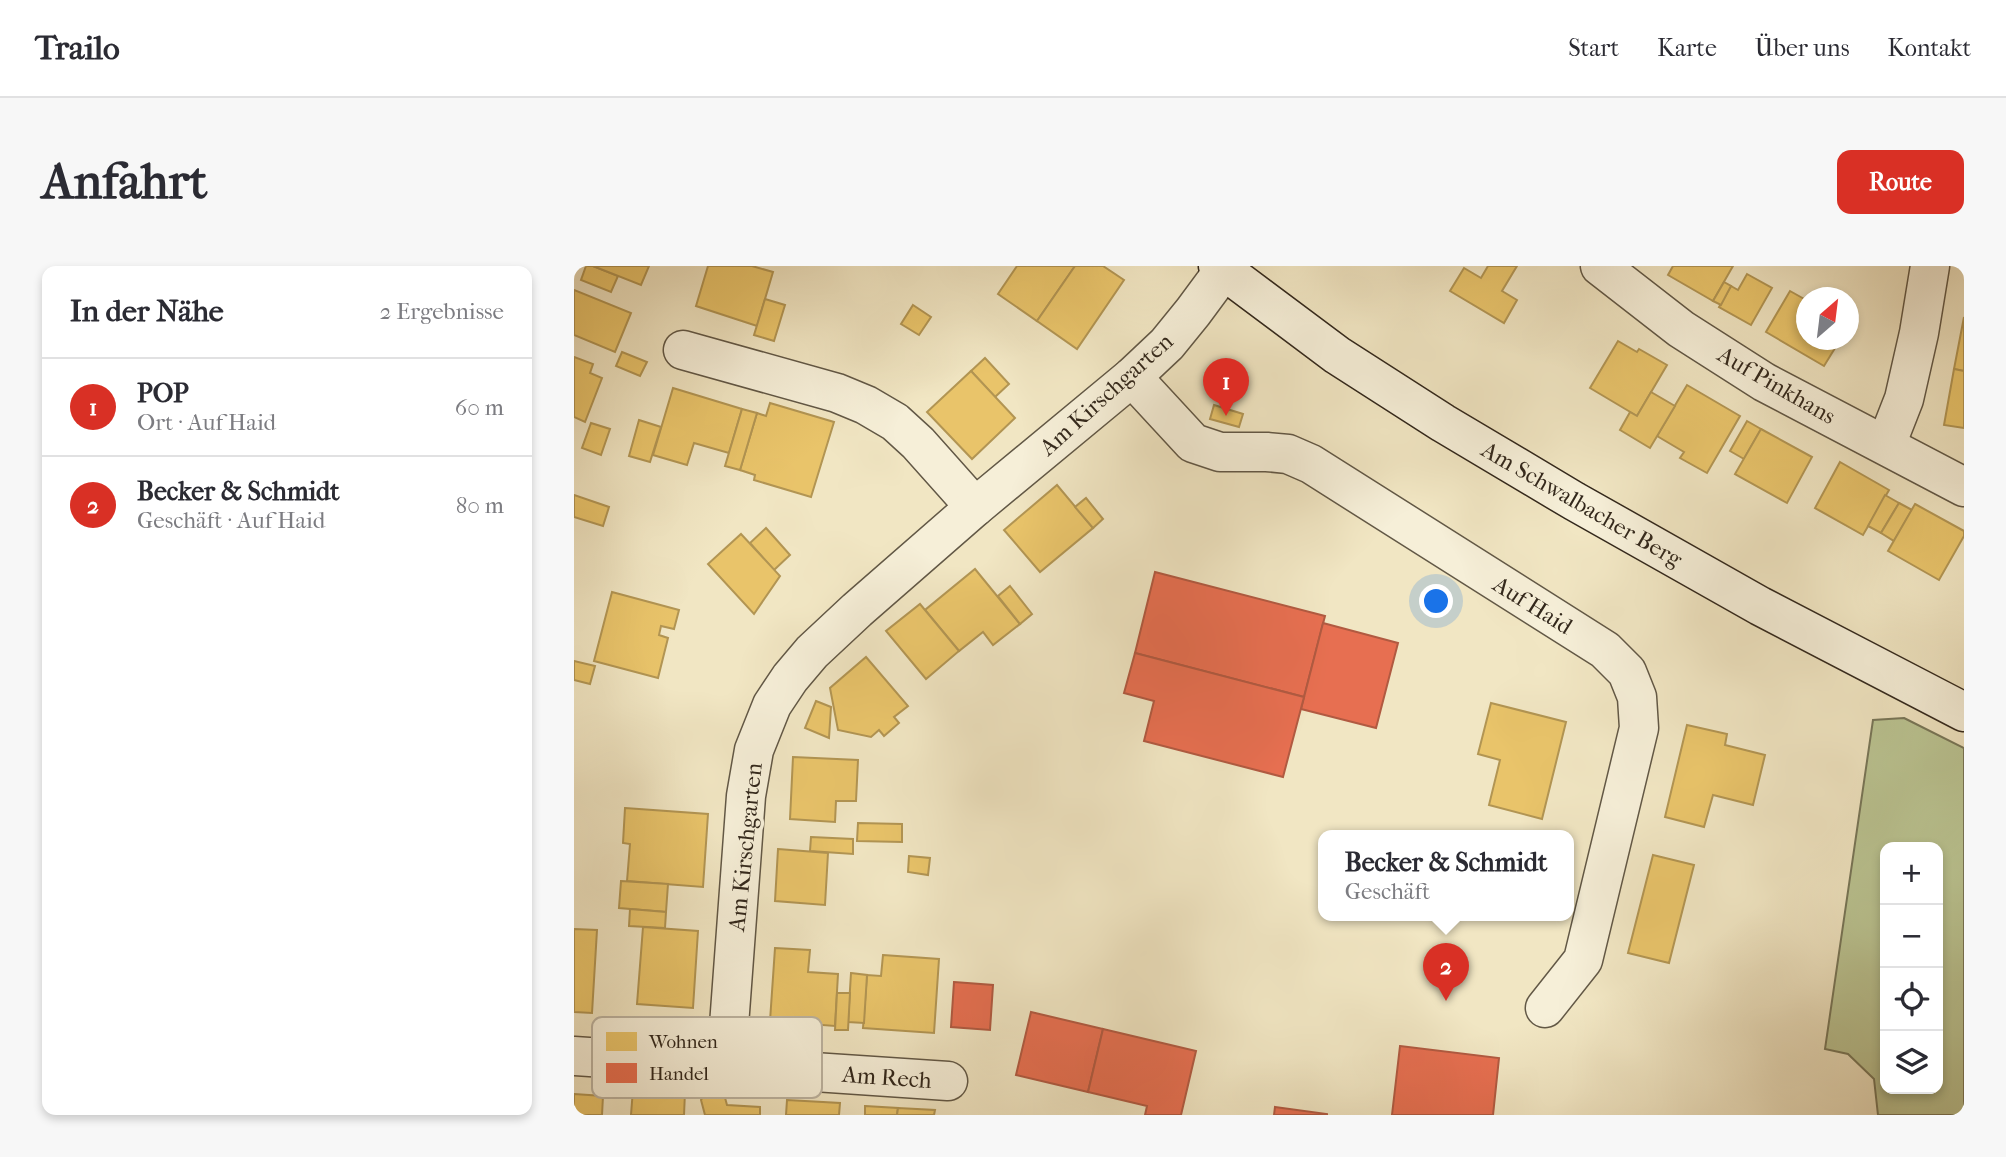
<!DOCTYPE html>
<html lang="de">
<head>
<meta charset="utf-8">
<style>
	body { margin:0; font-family:"IM FELL French Canon",serif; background:#f7f7f7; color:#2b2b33 }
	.controls { position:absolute; right:21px; bottom:21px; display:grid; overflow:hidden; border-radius:14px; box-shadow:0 4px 10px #0003 }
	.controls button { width:63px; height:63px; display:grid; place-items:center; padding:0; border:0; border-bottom:2px solid #e1e1e2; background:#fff; color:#2b2b33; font:35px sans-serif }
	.compass { position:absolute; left:1222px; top:21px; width:63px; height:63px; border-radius:50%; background:#fff; box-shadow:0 4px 10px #0003; rotate:28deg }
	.you { position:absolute; left:863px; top:336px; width:24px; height:24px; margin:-18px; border:5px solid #fff; border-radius:50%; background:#1a73e8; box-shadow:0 0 0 10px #1a73e833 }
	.badge { display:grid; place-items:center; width:46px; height:46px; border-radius:50%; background:#d93025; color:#fff; font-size:23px; font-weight:700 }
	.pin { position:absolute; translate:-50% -58px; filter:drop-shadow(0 2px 4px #0008) }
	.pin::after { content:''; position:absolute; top:37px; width:24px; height:21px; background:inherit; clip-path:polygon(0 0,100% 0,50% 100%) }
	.popup { position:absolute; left:744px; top:564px; width:256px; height:91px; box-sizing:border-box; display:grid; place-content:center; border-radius:14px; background:#fff; filter:drop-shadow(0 2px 5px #0005); font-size:23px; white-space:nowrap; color:#7c7c81 }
	.popup b { font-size:26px; color:#2b2b33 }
	.popup::after { content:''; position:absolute; left:50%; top:100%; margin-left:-14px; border:14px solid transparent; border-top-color:#fff }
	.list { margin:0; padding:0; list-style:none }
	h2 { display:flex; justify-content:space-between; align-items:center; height:91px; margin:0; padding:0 28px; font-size:30px }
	h2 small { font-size:23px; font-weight:400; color:#7c7c81 }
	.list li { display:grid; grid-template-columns:46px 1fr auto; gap:21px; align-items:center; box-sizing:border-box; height:98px; padding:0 28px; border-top:2px solid #e1e1e2 }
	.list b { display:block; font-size:26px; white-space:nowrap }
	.list p { margin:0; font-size:23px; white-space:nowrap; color:#7c7c81 }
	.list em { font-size:23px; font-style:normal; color:#7c7c81 }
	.icon { flex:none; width:38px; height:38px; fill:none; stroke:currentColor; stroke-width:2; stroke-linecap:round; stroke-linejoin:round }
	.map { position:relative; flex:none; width:1390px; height:849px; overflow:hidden; border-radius:14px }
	header { display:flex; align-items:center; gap:42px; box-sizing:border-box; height:98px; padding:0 35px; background:#fff; border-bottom:2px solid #e1e1e2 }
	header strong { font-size:33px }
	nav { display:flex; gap:38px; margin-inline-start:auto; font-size:24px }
	.intro { display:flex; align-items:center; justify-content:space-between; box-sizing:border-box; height:168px; padding:0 42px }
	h1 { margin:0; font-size:49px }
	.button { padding:18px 32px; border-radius:14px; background:#d93025; color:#fff; font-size:24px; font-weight:700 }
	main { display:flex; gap:42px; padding:0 42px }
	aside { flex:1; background:#fff; border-radius:14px; box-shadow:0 4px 10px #0003 }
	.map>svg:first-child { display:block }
	.green { fill:#bbc593; stroke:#777658; stroke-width:2; fill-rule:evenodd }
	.homes { fill:#e9c46a; stroke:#b29553; stroke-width:2 }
	.shops { fill:#e76f51; stroke:#b15a41; stroke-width:2 }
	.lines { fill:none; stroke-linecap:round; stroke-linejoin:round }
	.street-casing { stroke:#625846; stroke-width:41 }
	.secondary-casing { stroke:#33281c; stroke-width:41 }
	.street { stroke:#f6efd8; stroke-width:38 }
	.secondary { stroke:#f6efd8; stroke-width:38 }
	.labels { text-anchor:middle; stroke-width:7; stroke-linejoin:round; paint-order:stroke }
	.street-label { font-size:23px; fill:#33281c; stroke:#f6efd8 }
	.key { fill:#f6efd8; stroke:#bcb3a0; stroke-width:2 }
	.key-label { font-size:19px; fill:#33281c }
</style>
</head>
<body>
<header>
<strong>Trailo</strong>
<nav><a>Start</a><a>Karte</a><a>Über uns</a><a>Kontakt</a></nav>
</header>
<div class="intro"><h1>Anfahrt</h1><a class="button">Route</a></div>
<main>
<aside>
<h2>In der Nähe<small>2 Ergebnisse</small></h2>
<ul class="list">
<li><span class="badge">1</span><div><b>POP</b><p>Ort · Auf Haid</p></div><em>60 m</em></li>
<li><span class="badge">2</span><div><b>Becker &amp; Schmidt</b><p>Geschäft · Auf Haid</p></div><em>80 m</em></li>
</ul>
</aside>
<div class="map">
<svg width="1390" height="849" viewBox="0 0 1390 849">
	<rect width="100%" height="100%" fill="#f1e6c3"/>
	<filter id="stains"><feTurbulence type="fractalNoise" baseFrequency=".00286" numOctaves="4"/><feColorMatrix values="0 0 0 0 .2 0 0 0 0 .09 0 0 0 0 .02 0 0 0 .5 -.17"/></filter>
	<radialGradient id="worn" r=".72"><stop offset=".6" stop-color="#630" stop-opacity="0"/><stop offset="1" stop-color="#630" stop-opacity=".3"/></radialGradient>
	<path class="green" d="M1330,452L1390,482V849H1304L1300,813L1274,788L1251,783L1299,454ZM1311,581H1364V823H1311Z"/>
	<g class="homes">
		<polygon points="12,0 19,0 44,10 37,26 7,14"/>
		<polygon points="19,0 75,0 67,19"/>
		<polygon points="134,0 178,0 199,6 183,60 122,40"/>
		<polygon points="443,0 501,0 463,55 424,28"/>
		<polygon points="501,0 529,0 550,14 503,83 463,55"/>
		<polygon points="914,0 943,0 928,25 943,34 930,57 876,25 890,2 907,12"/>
		<polygon points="1099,0 1159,0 1139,35 1094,9"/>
		<polygon points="1173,8 1198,22 1177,59 1145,41 1157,20 1164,24"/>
		<polygon points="1150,16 1157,20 1147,39 1139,35"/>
		<polygon points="0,24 57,47 41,86 0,69"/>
		<polygon points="1216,25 1232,34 1232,74 1266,74 1250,100 1192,66"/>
		<polygon points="191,33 211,39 200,75 180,69"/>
		<polygon points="339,39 357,51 345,69 327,58"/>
		<polygon points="1390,51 1390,105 1380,103"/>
		<polygon points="1044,75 1063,86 1065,83 1093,99 1063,150 1016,122"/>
		<polygon points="48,86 73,96 66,110 42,100"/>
		<polygon points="0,91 19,98 16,107 28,112 11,156 0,151"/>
		<polygon points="411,92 435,118 421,131 397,105"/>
		<polygon points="1380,103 1390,105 1390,162 1370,159"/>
		<polygon points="397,105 441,152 398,193 353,146"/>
		<polygon points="1113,119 1166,150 1133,207 1106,192 1110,186 1083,170"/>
		<polygon points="99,122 168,143 155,187 120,177 113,199 79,189"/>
		<polygon points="1077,126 1101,140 1076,182 1046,164 1056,146 1063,150"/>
		<polygon points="196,137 260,156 237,231 180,214 181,209 166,204 183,147 192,150"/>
		<polygon points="640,139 669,148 665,161 636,153"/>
		<polygon points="168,143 183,147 166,204 151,200"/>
		<polygon points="65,154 87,161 76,196 55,190"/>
		<polygon points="1173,155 1187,163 1170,193 1156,185"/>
		<polygon points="17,157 36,163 27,189 8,182"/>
		<polygon points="1187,163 1238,191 1213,237 1161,208"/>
		<polygon points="1266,196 1315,224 1289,269 1241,242"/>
		<polygon points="483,219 519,262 466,306 430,264"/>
		<polygon points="0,229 35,241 29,260 0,251"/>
		<polygon points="1311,229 1325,237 1307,267 1294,260"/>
		<polygon points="512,232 529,253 519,262 501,241"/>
		<polygon points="1325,237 1338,244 1320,275 1307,267"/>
		<polygon points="1341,238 1390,265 1390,270 1365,314 1314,285"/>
		<polygon points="192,262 216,289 200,304 176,277"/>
		<polygon points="167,268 206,310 180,348 134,298"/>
		<polygon points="401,303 446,358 419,379 409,366 385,385 351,344"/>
		<polygon points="436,320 458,348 446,358 424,330"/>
		<polygon points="38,326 105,344 100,363 87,360 85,369 94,372 84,412 20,395"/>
		<polygon points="346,338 385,385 352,413 312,365"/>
		<polygon points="292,391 334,440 320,451 325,457 310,470 305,464 297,471 264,464 256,422"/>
		<polygon points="0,395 21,400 16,418 0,414"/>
		<polygon points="242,435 257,441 255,472 231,462"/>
		<polygon points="917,437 992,456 968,553 915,539 926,494 904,488"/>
		<polygon points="1113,459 1153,468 1151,479 1191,489 1179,539 1139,529 1130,561 1091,551"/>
		<polygon points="219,491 284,494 282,535 262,535 261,556 216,553"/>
		<polygon points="51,542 134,548 129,621 53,615 56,578 49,577"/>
		<polygon points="284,557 328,558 328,576 283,575"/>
		<polygon points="237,571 279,573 279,588 236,585"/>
		<polygon points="204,583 254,587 251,639 201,635"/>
		<polygon points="1079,589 1120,599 1095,697 1054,687"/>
		<polygon points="335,590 356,592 354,609 334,606"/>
		<polygon points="47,615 94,618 92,646 45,642"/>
		<polygon points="56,643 92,646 91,662 55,660"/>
		<polygon points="69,661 124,665 119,742 63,738"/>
		<polygon points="0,663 23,664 18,747 0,746"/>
		<polygon points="201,682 236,684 234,706 264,708 261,760 196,755"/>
		<polygon points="309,689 365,693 360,767 289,762 293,709 307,710"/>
		<polygon points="277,707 293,709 290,757 274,756"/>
		<polygon points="263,727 276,727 274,764 261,764"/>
		<polygon points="59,823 111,826 110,849 57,849"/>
		<polygon points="140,823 150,828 153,839 186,841 186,849 131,849 127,834 130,829"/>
		<polygon points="0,828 29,830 28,849 0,849"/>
		<polygon points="213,834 266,837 265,849 212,849"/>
		<polygon points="291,840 324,842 323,849 291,849"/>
		<polygon points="324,842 361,844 360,849 323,849"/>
	</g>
	<g class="shops">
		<polygon points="581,306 751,350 730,431 561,387"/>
		<polygon points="749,357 824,377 802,462 727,443"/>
		<polygon points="561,387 730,431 709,511 570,475 580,435 550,427"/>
		<polygon points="380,716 419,719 416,764 377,761"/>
		<polygon points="457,746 529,763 514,826 442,809"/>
		<polygon points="529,763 622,785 607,849 571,849 573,840 514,826"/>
		<polygon points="826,780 925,792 919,849 818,849"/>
		<polygon points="701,841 753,848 753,849 700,849"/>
	</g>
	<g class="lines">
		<g class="street-casing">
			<g id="street">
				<polyline points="1026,0 1107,63 1190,116 1390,221"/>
				<polyline points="109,84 263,127 292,139 321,156 344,177 401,241"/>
				<polyline points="558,111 619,177 646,186 693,186 714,188 737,198 1031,384 1053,406 1063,431 1065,462 1009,694 971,742"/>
				<polyline points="1312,179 1330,133 1345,67 1356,0"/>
				<polyline points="0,790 374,815"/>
				<polyline points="152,800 172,530 180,484 198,439 216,412 238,386 283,344 401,241 558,111 593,78 619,46 653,0"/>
			</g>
		</g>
		<g class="secondary-casing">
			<polyline id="secondary" points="644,0 763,89 869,157 1000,235 1186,340 1390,446"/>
		</g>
		<use href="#street" class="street"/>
		<use href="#secondary" class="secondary"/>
	</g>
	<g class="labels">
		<g class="street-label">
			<text transform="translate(1203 119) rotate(30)" y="8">Auf Pinkhans</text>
			<text transform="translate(532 128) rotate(-42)" y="8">Am Kirschgarten</text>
			<text transform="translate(1008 238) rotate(30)" y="8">Am Schwalbacher Berg</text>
			<text transform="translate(959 339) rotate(32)" y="8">Auf Haid</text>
			<text transform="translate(171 581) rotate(-84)" y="8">Am Kirschgarten</text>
			<text transform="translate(313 811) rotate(4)" y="8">Am Rech</text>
		</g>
	</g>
	<rect x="18" y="751" width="230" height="81" rx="10" class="key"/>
	<rect x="32" y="766" width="31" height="19" fill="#e9c46a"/>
	<rect x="32" y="797" width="31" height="20" fill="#e76f51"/>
	<g class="key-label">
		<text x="75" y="782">Wohnen</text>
		<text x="75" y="814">Handel</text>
	</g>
	<rect width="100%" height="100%" filter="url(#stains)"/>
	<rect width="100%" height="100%" fill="url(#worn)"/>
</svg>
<div class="controls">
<button>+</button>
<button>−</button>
<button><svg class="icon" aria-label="locate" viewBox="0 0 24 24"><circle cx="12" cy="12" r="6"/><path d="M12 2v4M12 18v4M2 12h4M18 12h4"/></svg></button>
<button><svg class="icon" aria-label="layers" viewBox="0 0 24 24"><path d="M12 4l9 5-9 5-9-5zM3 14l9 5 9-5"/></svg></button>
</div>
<svg class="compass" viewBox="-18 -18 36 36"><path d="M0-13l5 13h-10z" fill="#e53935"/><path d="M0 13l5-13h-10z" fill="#7c7c81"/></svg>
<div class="you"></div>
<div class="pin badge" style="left:652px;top:150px">1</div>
<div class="pin badge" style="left:872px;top:735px">2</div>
<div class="popup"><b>Becker &amp; Schmidt</b>Geschäft</div>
</div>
</main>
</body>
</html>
